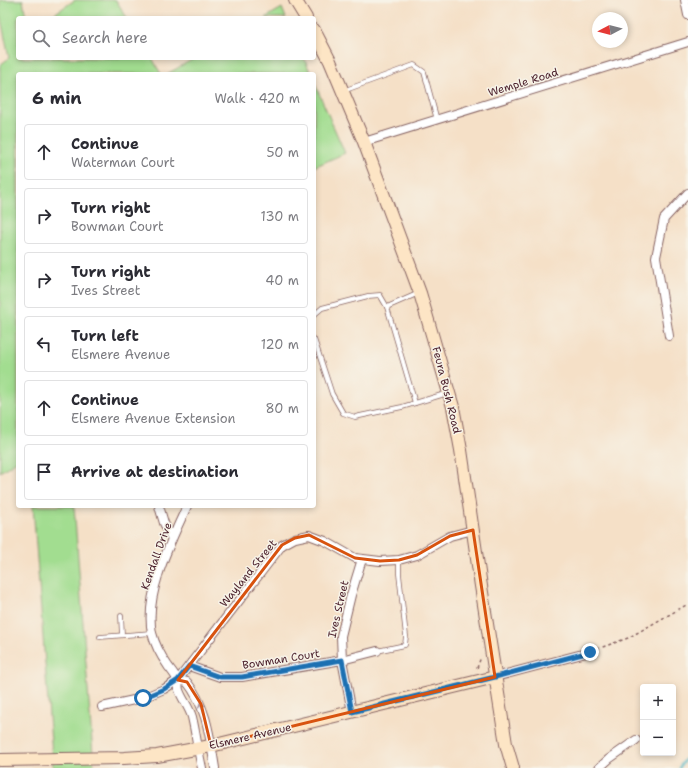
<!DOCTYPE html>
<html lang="en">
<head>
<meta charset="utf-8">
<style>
	body { margin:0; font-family:"Shantell Sans",sans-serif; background:#f7f7f7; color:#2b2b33 }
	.controls { position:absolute; right:12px; bottom:12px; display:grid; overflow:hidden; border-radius:4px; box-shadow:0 2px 6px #0003 }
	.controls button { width:36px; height:36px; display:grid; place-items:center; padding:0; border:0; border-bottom:1px solid #e1e1e2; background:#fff; color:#2b2b33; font:20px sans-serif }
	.compass { position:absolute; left:592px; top:12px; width:36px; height:36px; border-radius:50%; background:#fff; box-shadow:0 2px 6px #0003; rotate:263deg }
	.stop { position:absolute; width:12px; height:12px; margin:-9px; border:3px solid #1f6fb2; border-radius:50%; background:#fff }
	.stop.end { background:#1f6fb2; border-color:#fff; box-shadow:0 1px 4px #0008 }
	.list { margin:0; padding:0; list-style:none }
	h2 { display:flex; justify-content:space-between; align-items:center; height:52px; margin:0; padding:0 16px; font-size:17px }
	h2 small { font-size:13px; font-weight:400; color:#7c7c81 }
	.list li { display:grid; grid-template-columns:26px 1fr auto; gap:12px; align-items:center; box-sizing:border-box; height:56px; margin:0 8px 8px; padding:0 8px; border:1px solid #e1e1e2; border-radius:4px }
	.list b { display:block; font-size:15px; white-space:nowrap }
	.list p { margin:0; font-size:13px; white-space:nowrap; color:#7c7c81 }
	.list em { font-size:13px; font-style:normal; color:#7c7c81 }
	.icon { flex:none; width:22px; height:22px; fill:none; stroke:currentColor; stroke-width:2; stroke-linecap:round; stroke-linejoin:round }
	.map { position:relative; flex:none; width:688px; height:768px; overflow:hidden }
	.search { position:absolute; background:#fff; box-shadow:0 2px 6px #0003; left:16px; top:16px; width:300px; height:44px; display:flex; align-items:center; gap:10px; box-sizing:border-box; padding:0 14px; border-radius:4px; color:#7c7c81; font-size:15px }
	.panel { position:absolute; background:#fff; box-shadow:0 2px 6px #0003; left:16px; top:72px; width:300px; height:436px; border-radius:4px }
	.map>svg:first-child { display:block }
	.green { fill:#a2dd90; stroke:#767e5e }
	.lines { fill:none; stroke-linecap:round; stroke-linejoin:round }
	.stream { stroke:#48b5c5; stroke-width:2.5 }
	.service-casing { stroke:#866362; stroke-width:5.5 }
	.minor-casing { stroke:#866362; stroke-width:10 }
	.secondary-casing { stroke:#866362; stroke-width:14 }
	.path { stroke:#866362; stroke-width:1.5; stroke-dasharray:3 3; stroke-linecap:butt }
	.service { stroke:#fff; stroke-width:4 }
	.minor { stroke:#fff; stroke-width:8 }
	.secondary { stroke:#fde5c5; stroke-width:12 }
	.oneway { stroke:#ae9aa0 }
	.route { stroke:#1f6fb2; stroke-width:5 }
	.marked { fill:none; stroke:#d8530f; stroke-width:3; stroke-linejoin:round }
	.labels { text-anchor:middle; stroke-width:3; stroke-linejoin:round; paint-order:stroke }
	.street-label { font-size:11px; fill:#4a1f2b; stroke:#f7f3e8 }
</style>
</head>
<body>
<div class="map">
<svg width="688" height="768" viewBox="0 0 688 768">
	<rect width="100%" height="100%" fill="#f7f3e8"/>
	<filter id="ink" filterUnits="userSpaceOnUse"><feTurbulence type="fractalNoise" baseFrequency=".025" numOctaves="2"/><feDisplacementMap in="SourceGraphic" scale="8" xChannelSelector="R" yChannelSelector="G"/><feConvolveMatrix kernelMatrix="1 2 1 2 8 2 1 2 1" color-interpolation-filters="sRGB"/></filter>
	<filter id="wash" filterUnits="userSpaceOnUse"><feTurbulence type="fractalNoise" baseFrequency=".012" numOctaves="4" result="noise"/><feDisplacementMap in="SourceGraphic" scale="16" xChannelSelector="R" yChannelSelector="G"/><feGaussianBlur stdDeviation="0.9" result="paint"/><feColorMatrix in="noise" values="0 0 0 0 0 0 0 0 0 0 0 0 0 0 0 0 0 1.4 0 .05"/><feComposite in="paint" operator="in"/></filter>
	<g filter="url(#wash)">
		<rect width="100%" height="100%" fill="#f5e0c7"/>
		<g class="green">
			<polygon points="0,0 23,0 26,18 18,18 18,58 152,58 161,74 18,74 18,460 0,472 0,65 9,58 0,14"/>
			<polygon points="75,0 116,0 127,18 48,18"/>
			<polygon points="282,8 286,18 265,18"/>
			<polygon points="195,58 304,58 311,74 167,74"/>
			<polygon points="314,82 345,153 314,167"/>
			<polygon points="33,506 74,506 94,768 53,768"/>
		</g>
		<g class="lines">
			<polyline class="stream" points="679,768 688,755"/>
		</g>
	</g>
	<g filter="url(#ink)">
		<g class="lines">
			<g class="service-casing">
				<g id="service">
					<polyline points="343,91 414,65 424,72 437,120"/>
					<polyline points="387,307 415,403"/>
					<polyline points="314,315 322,308 368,296 380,295 387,307 419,293"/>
					<polyline points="314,339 332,394 343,413 355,417 402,407 448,393"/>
					<polyline points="121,616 122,635"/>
					<polyline points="100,637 152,633"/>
					<polyline points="377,651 405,645 406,636 399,574 399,560"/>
				</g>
			</g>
			<g class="minor-casing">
				<g id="minor">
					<polyline points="685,0 688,15"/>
					<polyline points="364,142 688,42"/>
					<polyline points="669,336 656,257 664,219 688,193"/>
					<polyline points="159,506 164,523 172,539"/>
					<path d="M187,506C171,541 144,594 152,633C155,645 161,656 168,666C171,670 176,676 178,681C179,684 178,687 179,690C182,699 189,707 192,717C196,734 198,751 202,768"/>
					<polyline points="189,666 220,677 242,677 342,660 377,651"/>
					<polyline points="495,677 590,652"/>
					<path d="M178,680L187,682C207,707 210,738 215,768"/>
					<polyline points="102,707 143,698 164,689 178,680 282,545 295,538 309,535 325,541 355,558 380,561 399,560 417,555 450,536 473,530"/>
					<polyline points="352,712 342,660 341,636 351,595 362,559"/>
					<polyline points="599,768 609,759 636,740"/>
				</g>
			</g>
			<g class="secondary-casing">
				<g id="secondary">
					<polyline points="295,0 306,18"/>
					<polyline points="314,30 330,61 364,142 420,293 453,407 461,450 481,586 506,744 513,768"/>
					<polyline points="0,760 124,758 157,756 211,746 495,677"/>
				</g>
			</g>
			<g class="path">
				<polyline points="597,649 628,638 688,604"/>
				<polyline points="477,668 481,657"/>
			</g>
			<use href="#service" class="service"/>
			<use href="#minor" class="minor"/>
			<use href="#secondary" class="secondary"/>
		</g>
		<defs><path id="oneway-shaft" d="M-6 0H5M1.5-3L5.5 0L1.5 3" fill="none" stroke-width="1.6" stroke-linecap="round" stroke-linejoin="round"/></defs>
		<use class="oneway" href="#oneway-shaft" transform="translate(202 708) rotate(-111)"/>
	</g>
	<g class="lines" filter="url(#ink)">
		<polyline class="route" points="143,698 164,689 178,680 189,666 220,677 242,677 342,660 352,712 495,677 590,652"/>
	</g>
	<path class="marked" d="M473,530L495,677L211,746L201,704L187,682L178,680L282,545L295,538L309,535L355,558L380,561L399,560L417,555L450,536Z"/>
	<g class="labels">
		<g class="street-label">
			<text transform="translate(523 82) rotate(-17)" y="4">Wemple Road</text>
			<text transform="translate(447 390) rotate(76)" y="4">Feura Bush Road</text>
			<text transform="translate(156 556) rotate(-70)" y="4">Kendall Drive</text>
			<text transform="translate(248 573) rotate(-51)" y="4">Wayland Street</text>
			<text transform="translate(338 609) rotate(-77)" y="4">Ives Street</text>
			<text transform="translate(281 659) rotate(-9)" y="4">Bowman Court</text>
			<text transform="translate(250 736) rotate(-13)" y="4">Elsmere Avenue</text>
		</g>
	</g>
</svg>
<div class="controls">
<button>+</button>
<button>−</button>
</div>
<svg class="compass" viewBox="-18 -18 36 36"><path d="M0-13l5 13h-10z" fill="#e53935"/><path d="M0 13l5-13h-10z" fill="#7c7c81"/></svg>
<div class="stop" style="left:143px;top:698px"></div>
<div class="stop end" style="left:590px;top:652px"></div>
<div class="search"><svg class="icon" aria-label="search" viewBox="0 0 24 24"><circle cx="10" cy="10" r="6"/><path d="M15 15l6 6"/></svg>Search here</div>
<section class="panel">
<h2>6 min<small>Walk · 420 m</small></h2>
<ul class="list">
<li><svg class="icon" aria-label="ahead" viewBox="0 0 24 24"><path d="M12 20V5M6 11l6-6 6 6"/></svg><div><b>Continue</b><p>Waterman Court</p></div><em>50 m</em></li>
<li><svg class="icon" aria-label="right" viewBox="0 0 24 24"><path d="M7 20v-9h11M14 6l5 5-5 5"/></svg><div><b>Turn right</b><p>Bowman Court</p></div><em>130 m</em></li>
<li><svg class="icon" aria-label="right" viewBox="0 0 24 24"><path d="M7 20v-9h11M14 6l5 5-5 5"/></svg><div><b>Turn right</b><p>Ives Street</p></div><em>40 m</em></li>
<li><svg class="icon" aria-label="left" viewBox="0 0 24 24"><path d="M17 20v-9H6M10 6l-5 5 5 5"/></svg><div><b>Turn left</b><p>Elsmere Avenue</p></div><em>120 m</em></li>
<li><svg class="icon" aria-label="ahead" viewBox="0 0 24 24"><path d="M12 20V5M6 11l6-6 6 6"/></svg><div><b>Continue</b><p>Elsmere Avenue Extension</p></div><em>80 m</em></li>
<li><svg class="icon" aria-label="arrive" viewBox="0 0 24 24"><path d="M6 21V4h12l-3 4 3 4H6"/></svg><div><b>Arrive at destination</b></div></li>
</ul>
</section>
</div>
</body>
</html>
